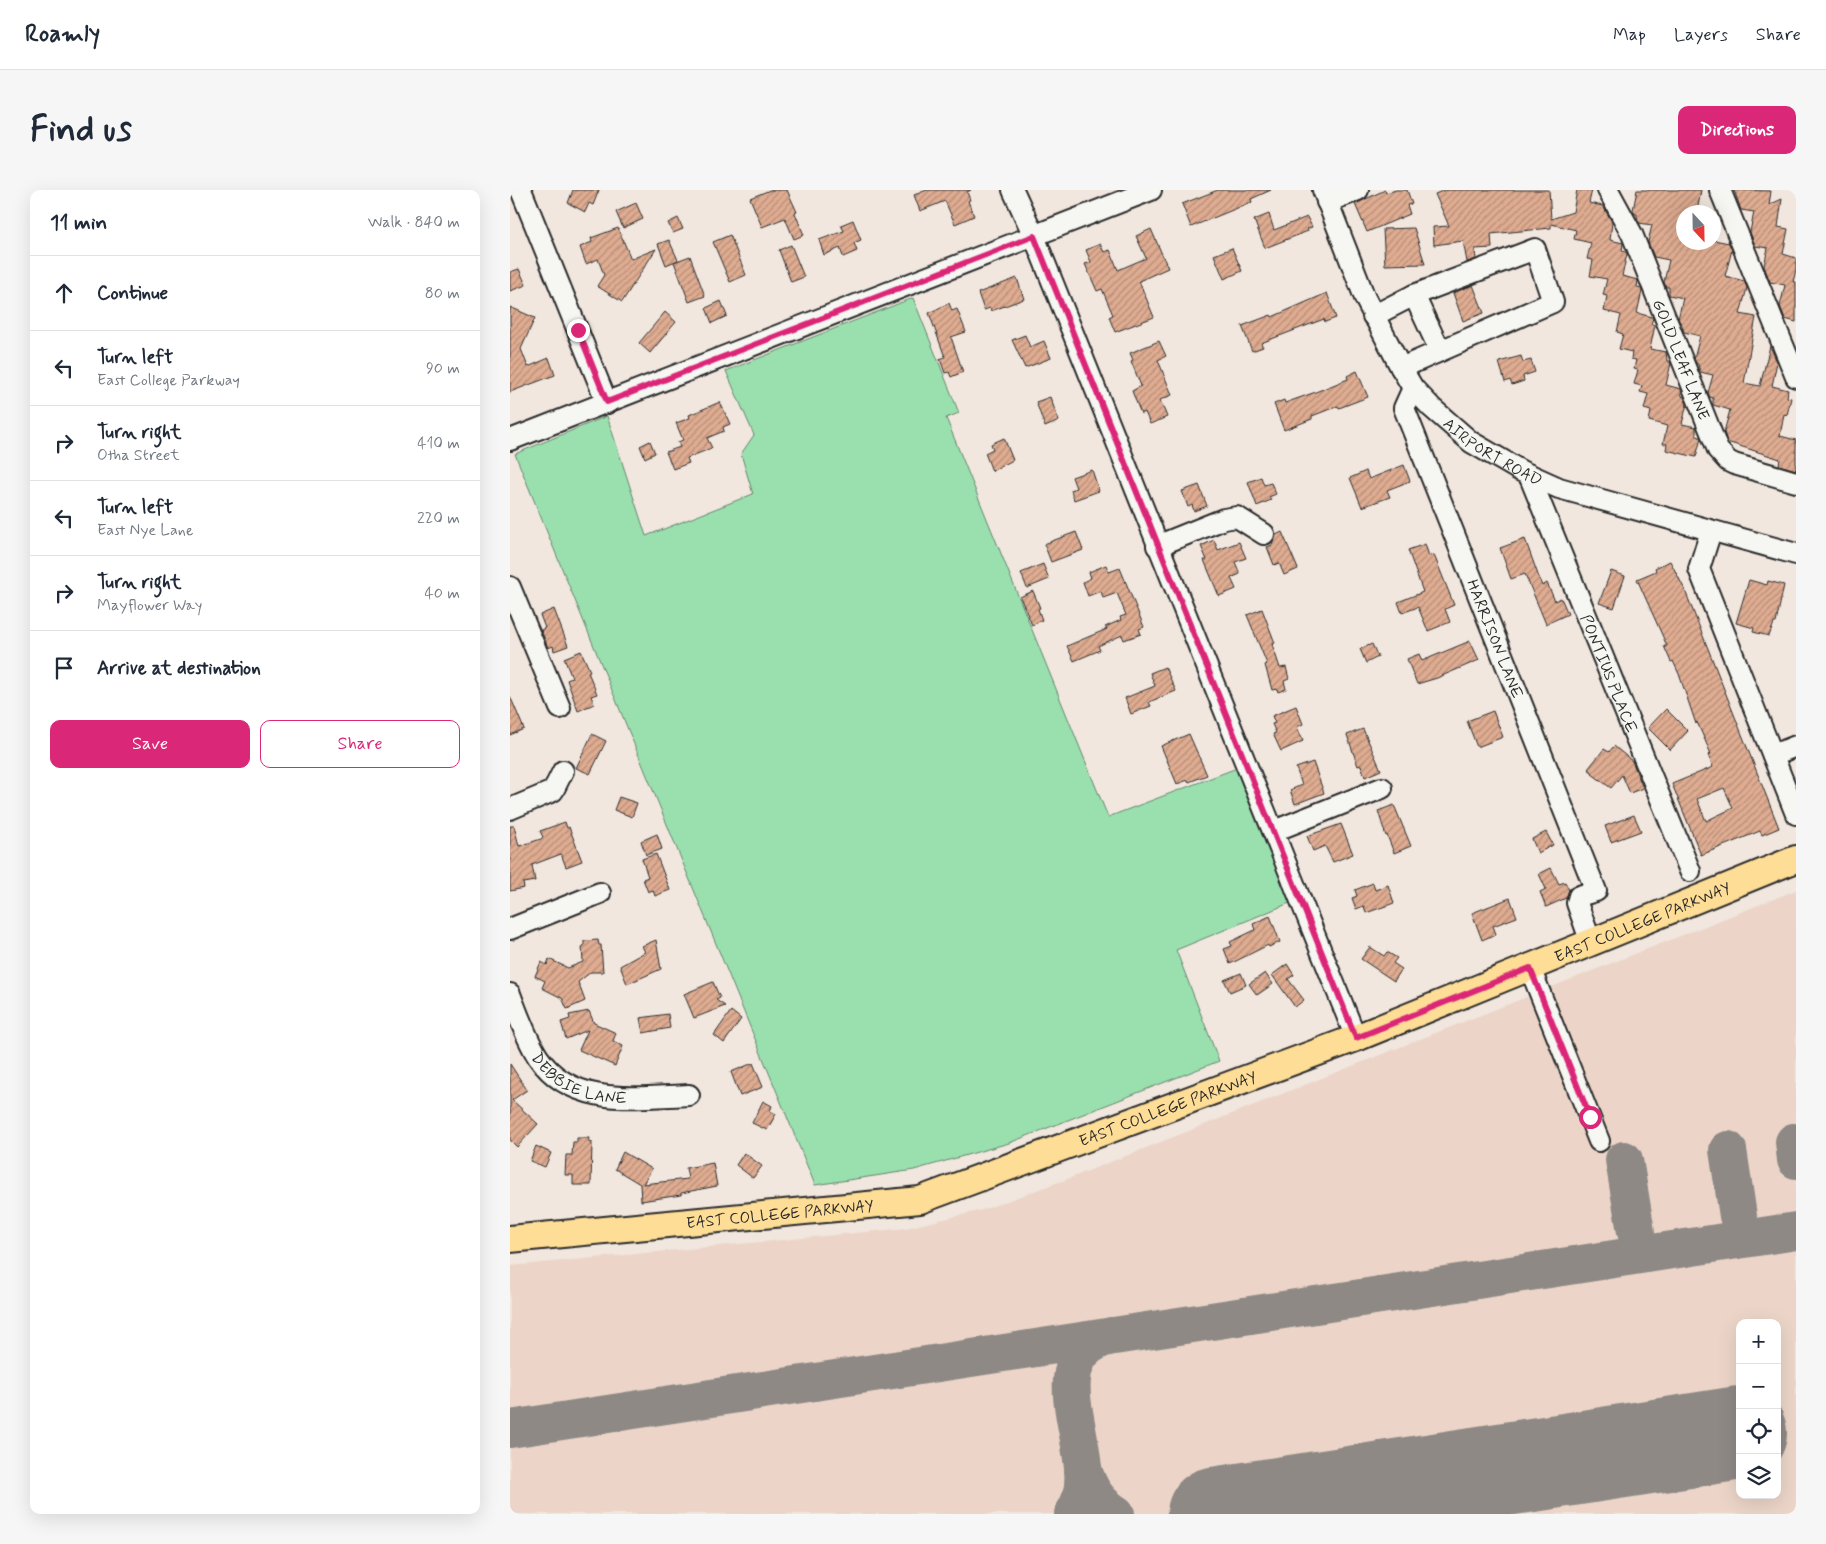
<!DOCTYPE html>
<html lang="en">
<head>
<meta charset="utf-8">
<style>
	body { margin:0; font-family:Mynerve,sans-serif; background:#f6f6f7; color:#1f2937 }
	.controls { position:absolute; right:15px; bottom:15px; display:grid; overflow:hidden; border-radius:10px; box-shadow:0 5px 20px #0002 }
	.controls button { width:45px; height:45px; display:grid; place-items:center; padding:0; border:0; border-bottom:1px solid #e0e1e3; background:#fff; color:#1f2937; font:25px sans-serif }
	.compass { position:absolute; left:1166px; top:15px; width:45px; height:45px; border-radius:50%; background:#fff; box-shadow:0 5px 20px #0002; rotate:158deg }
	.stop { position:absolute; width:15px; height:15px; margin:-11px; border:4px solid #db2777; border-radius:50%; background:#fff }
	.stop.end { background:#db2777; border-color:#fff; box-shadow:0 1px 5px #0008 }
	.list { margin:0; padding:0; list-style:none }
	h2 { display:flex; justify-content:space-between; align-items:center; height:65px; margin:0; padding:0 20px; font-size:21px }
	h2 small { font-size:16px; font-weight:400; color:#747a83 }
	.list li { display:grid; grid-template-columns:32px 1fr auto; gap:15px; align-items:center; box-sizing:border-box; height:75px; padding:0 20px; border-top:1px solid #e0e1e3 }
	.list b { display:block; font-size:19px; white-space:nowrap }
	.list p { margin:0; font-size:16px; white-space:nowrap; color:#747a83 }
	.list em { font-size:16px; font-style:normal; color:#747a83 }
	.actions { display:flex; gap:10px; padding:15px 20px }
	.actions a { flex:1; padding:11px 0; border:1px solid #db2777; border-radius:10px; text-align:center; font-size:18px; color:#db2777 }
	.actions .main { background:#db2777; color:#fff }
	.icon { flex:none; width:28px; height:28px; fill:none; stroke:currentColor; stroke-width:2; stroke-linecap:round; stroke-linejoin:round }
	.map { position:relative; flex:none; width:1286px; height:1324px; overflow:hidden; border-radius:10px }
	header { display:flex; align-items:center; gap:30px; box-sizing:border-box; height:70px; padding:0 25px; background:#fff; border-bottom:1px solid #e0e1e3 }
	header strong { font-size:24px }
	nav { display:flex; gap:28px; margin-inline-start:auto; font-size:18px }
	.intro { display:flex; align-items:center; justify-content:space-between; box-sizing:border-box; height:120px; padding:0 30px }
	h1 { margin:0; font-size:35px }
	.button { padding:12px 22px; border-radius:10px; background:#db2777; color:#fff; font-size:18px; font-weight:700 }
	main { display:flex; gap:30px; padding:0 30px }
	aside { flex:1; background:#fff; border-radius:10px; box-shadow:0 5px 20px #0002 }
	.map>svg:first-child { display:block }
	.built { fill:#ecd5c8; fill-rule:evenodd }
	.grass { fill:#9ae0ae; stroke:#62866c }
	.lines { fill:none; stroke-linecap:round; stroke-linejoin:round }
	.taxiway { stroke:#8e8985; stroke-width:38 }
	.runway { stroke:#8e8985; stroke-width:94 }
	.building { fill:url(#building-hatch); stroke:#2b2b2b; fill-rule:evenodd }
	.minor-casing { stroke:#2b2b2b; stroke-width:24 }
	.major-casing { stroke:#2b2b2b; stroke-width:30 }
	.minor { stroke:#f6f6f2; stroke-width:20 }
	.major { stroke:#fedd96; stroke-width:26 }
	.route { stroke:#db2777; stroke-width:6 }
	.labels { text-anchor:middle; stroke-width:4.5; stroke-linejoin:round; paint-order:stroke }
	.street-label { font-size:16px; fill:#2b2b2b; stroke:#f6f6f2 }
</style>
</head>
<body>
<header>
<strong>Roamly</strong>
<nav><a>Map</a><a>Layers</a><a>Share</a></nav>
</header>
<div class="intro"><h1>Find us</h1><a class="button">Directions</a></div>
<main>
<aside>
<h2>11 min<small>Walk · 840 m</small></h2>
<ul class="list">
<li><svg class="icon" aria-label="ahead" viewBox="0 0 24 24"><path d="M12 20V5M6 11l6-6 6 6"/></svg><div><b>Continue</b></div><em>80 m</em></li>
<li><svg class="icon" aria-label="left" viewBox="0 0 24 24"><path d="M17 20v-9H6M10 6l-5 5 5 5"/></svg><div><b>Turn left</b><p>East College Parkway</p></div><em>90 m</em></li>
<li><svg class="icon" aria-label="right" viewBox="0 0 24 24"><path d="M7 20v-9h11M14 6l5 5-5 5"/></svg><div><b>Turn right</b><p>Otha Street</p></div><em>410 m</em></li>
<li><svg class="icon" aria-label="left" viewBox="0 0 24 24"><path d="M17 20v-9H6M10 6l-5 5 5 5"/></svg><div><b>Turn left</b><p>East Nye Lane</p></div><em>220 m</em></li>
<li><svg class="icon" aria-label="right" viewBox="0 0 24 24"><path d="M7 20v-9h11M14 6l5 5-5 5"/></svg><div><b>Turn right</b><p>Mayflower Way</p></div><em>40 m</em></li>
<li><svg class="icon" aria-label="arrive" viewBox="0 0 24 24"><path d="M6 21V4h12l-3 4 3 4H6"/></svg><div><b>Arrive at destination</b></div></li>
</ul>
<div class="actions"><a class="main">Save</a><a>Share</a></div>
</aside>
<div class="map">
<svg width="1286" height="1324" viewBox="0 0 1286 1324">
	<defs>
		<pattern id="building-hatch" width="6" height="6" patternUnits="userSpaceOnUse" patternTransform="scale(1.25)"><rect width="6" height="6" fill="#dfac91"/><path d="M-1 1l2-2M0 6l6-6M5 7l2-2" fill="none" stroke="#b58c77"/></pattern>
	</defs>
	<rect width="100%" height="100%" fill="#f1e7df"/>
	<filter id="ink" filterUnits="userSpaceOnUse"><feTurbulence type="fractalNoise" baseFrequency=".02" numOctaves="2"/><feDisplacementMap in="SourceGraphic" scale="10" xChannelSelector="R" yChannelSelector="G"/><feConvolveMatrix kernelMatrix="1 2 1 2 8 2 1 2 1" color-interpolation-filters="sRGB"/></filter>
	<g filter="url(#ink)">
		<path class="built" d="M1286,700V1324H0V1076L396,1038L472,1020L560,988ZM1230,1133H1267V1305H1230Z"/>
		<polygon class="grass" points="403,108 449,223 436,228 598,627 727,578 782,712 666,760 709,871 499,953 404,980 305,995 5,264 97,226 136,346 243,304 231,264 244,245 216,181"/>
		<g class="lines">
			<g class="taxiway">
				<polyline points="1284,952 1286,970"/>
				<polyline points="1218,960 1228,1026"/>
				<polyline points="1114,970 1126,1042"/>
				<polyline points="0,1239 1286,1041"/>
				<path d="M573,1279C579,1299 588,1313 606,1324"/>
				<path d="M563,1324C601,1273 516,1169 601,1146"/>
				<polyline points="691,1324 773,1311"/>
			</g>
			<polyline class="runway" points="704,1324 1230,1243"/>
		</g>
		<g class="building">
			<polygon points="63,0 89,0 83,15 79,13 75,22 58,13"/>
			<polygon points="260,0 277,0 287,22 285,23 294,45 284,49 275,28 252,37 240,8"/>
			<polygon points="417,0 461,0 457,2 460,10 458,11 464,26 445,34 435,11 410,21 404,5"/>
			<polygon points="708,0 761,0 741,9 742,12 681,37 672,14"/>
			<polygon points="875,0 876,3 886,0 897,0 902,14 897,15 900,24 857,42 845,14"/>
			<polygon points="935,0 1039,0 1041,29 1063,22 1067,0 1082,0 1079,13 1093,16 1102,32 1100,50 1113,53 1112,61 1116,62 1117,64 1112,86 1128,90 1127,97 1131,98 1132,101 1127,123 1142,127 1143,128 1141,134 1145,135 1140,159 1156,162 1157,171 1161,173 1156,195 1171,199 1172,206 1174,207 1177,214 1172,234 1186,237 1186,245 1191,248 1186,267 1156,260 1157,254 1153,254 1157,236 1139,231 1141,221 1134,219 1138,204 1130,202 1132,196 1124,194 1128,180 1124,179 1126,170 1121,169 1122,162 1109,159 1113,144 1107,142 1111,125 1094,121 1097,106 1093,105 1097,89 1080,86 1083,70 1077,69 1081,53 1064,49 1066,40 1041,34 1041,38 981,44 982,58 965,59 966,69 957,72 953,51 924,55 923,37 939,36 925,4"/>
			<polygon points="1127,0 1191,0 1187,22 1174,22 1174,52 1204,52 1204,50 1219,53 1222,60 1215,86 1234,91 1237,98 1230,124 1246,127 1234,193 1250,196 1260,156 1267,172 1262,196 1278,200 1277,207 1281,208 1277,225 1274,224 1270,246 1286,250 1286,280 1269,275 1270,269 1217,252 1214,242 1220,220 1203,215 1203,208 1200,207 1198,203 1203,185 1190,182 1188,174 1186,173 1184,169 1190,146 1174,142 1172,135 1168,129 1173,108 1159,105 1159,97 1156,97 1154,92 1159,70 1144,67 1138,52 1142,35 1129,33 1127,27 1127,24 1125,24 1123,20"/>
			<polygon points="1224,0 1261,1 1259,15 1272,9 1268,37 1278,39 1273,64 1286,68 1286,80 1283,92 1286,92 1286,132 1275,129 1270,116 1275,95 1260,92 1254,76 1258,58 1245,56 1240,42 1244,22 1231,20"/>
			<polygon points="126,13 133,29 113,38 106,22"/>
			<polygon points="759,24 764,40 797,27 802,37 797,39 798,41 755,58 744,30"/>
			<polygon points="168,28 173,39 163,43 158,33"/>
			<polygon points="343,30 351,50 344,53 347,61 333,67 330,58 314,65 309,50 334,41 331,35"/>
			<polygon points="108,38 121,69 146,59 112,112 87,96 94,85 88,69 76,74 70,57 82,52 81,48"/>
			<polygon points="904,38 915,74 875,75 873,39"/>
			<polygon points="641,39 658,78 629,91 644,127 605,142 599,127 603,125 592,99 587,101 575,74 581,72 576,60 590,54 594,62 600,60 608,80 636,68 626,46"/>
			<polygon points="220,45 236,85 220,92 203,52"/>
			<polygon points="159,50 168,70 156,75 148,54"/>
			<polygon points="281,55 294,87 281,92 269,60"/>
			<polygon points="722,58 732,81 714,89 704,65"/>
			<polygon points="180,66 195,106 179,112 164,72"/>
			<polygon points="9,79 16,95 0,101 0,82"/>
			<polygon points="507,88 514,109 481,121 480,118 474,120 468,103"/>
			<polygon points="963,95 974,123 953,131 943,103"/>
			<polygon points="817,103 826,128 815,132 814,129 751,153 753,157 742,161 732,136 761,125 762,127"/>
			<polygon points="211,111 217,126 202,133 196,118"/>
			<polygon points="439,113 442,121 447,119 456,142 441,147 453,182 441,187 439,182 435,183 430,169 435,167 419,123"/>
			<polygon points="0,117 25,128 11,159 18,177 39,168 45,185 0,202"/>
			<polygon points="155,122 166,132 140,163 129,153"/>
			<polygon points="515,145 520,157 534,151 541,168 515,178 502,150"/>
			<polygon points="649,151 656,166 648,170 662,205 650,210 657,227 640,234 635,222 631,224 622,201 631,196 621,171 623,170 620,163"/>
			<polygon points="1011,166 1013,172 1021,170 1025,182 1013,186 1014,191 1002,195 1000,190 995,192 989,172"/>
			<polygon points="847,181 858,207 829,218 828,216 802,226 802,229 774,240 764,214 774,210 775,213 803,203 838,189 837,186"/>
			<polygon points="540,207 549,231 535,237 526,212"/>
			<polygon points="210,212 220,234 213,237 214,241 197,248 202,258 177,268 179,273 163,279 156,262 170,257 168,252 173,250 166,233 180,228 179,225"/>
			<polygon points="494,248 503,270 482,281 475,263 483,259 481,254"/>
			<polygon points="140,251 145,263 135,268 130,256"/>
			<polygon points="894,275 900,291 877,300 880,307 852,317 840,288 856,281 859,289"/>
			<polygon points="582,280 589,301 564,310 561,300 566,298 562,287"/>
			<polygon points="751,287 754,295 761,293 766,304 759,307 761,310 747,316 738,292"/>
			<polygon points="689,295 697,316 684,321 682,315 678,317 672,301"/>
			<polygon points="566,342 573,360 541,372 534,354"/>
			<polygon points="772,342 788,379 774,385 769,373 764,375 757,357 762,355 766,345"/>
			<polygon points="1015,349 1032,396 1037,393 1045,411 1051,408 1058,424 1036,434 1015,384 1001,389 990,358"/>
			<polygon points="704,350 708,360 729,352 736,368 725,372 730,384 721,388 726,399 709,406 694,370 697,370 691,356"/>
			<polygon points="915,354 919,366 924,365 944,415 935,419 940,432 918,441 908,417 892,423 888,412 913,402 898,360"/>
			<path d="M1160,371L1174,398L1269,638L1252,645L1250,641L1191,665L1162,594L1203,577L1198,565L1201,564L1187,532L1186,534L1169,484L1163,471L1161,472L1154,456H1157L1127,389L1146,381L1145,378ZM1214,598L1223,618L1196,631L1187,609Z"/>
			<polygon points="533,374 539,389 517,398 511,383"/>
			<polygon points="596,375 599,382 610,378 634,437 629,439 631,444 614,450 612,445 588,456 590,460 564,471 557,456 597,439 595,437 611,430 610,427 616,425 607,403 593,408 591,401 578,406 573,392 581,388 579,382"/>
			<polygon points="1101,381 1115,386 1104,418 1089,413"/>
			<polygon points="1239,390 1257,395 1258,391 1274,395 1266,433 1264,433 1259,446 1243,442 1244,438 1226,433"/>
			<polygon points="523,401 530,418 528,419 532,430 522,435 510,407"/>
			<polygon points="44,419 58,456 44,461 43,456 38,458 31,440 35,438 30,425"/>
			<polygon points="752,419 765,453 762,454 770,478 776,477 779,489 774,491 776,499 768,502 767,499 762,500 755,475 757,474 737,425"/>
			<polygon points="960,451 969,470 927,488 907,494 897,469 909,464 912,471"/>
			<polygon points="862,454 868,467 856,473 850,459"/>
			<polygon points="71,461 80,481 78,482 87,504 81,506 84,514 68,521 57,490 62,488 54,468"/>
			<polygon points="655,477 666,501 639,512 641,516 621,524 615,508 645,496 640,483"/>
			<polygon points="0,506 14,539 0,545"/>
			<polygon points="786,516 793,534 787,537 793,551 771,561 763,544 766,543 762,534 765,533 762,526"/>
			<polygon points="1156,519 1178,541 1160,560 1138,538"/>
			<polygon points="983,521 993,547 967,557 957,531"/>
			<polygon points="853,539 871,580 855,587 851,575 848,576 837,545"/>
			<polygon points="82,544 96,551 80,584 66,578"/>
			<polygon points="679,544 697,585 679,592 678,590 667,594 651,556"/>
			<polygon points="1104,556 1122,571 1133,598 1120,603 1112,585 1101,598 1082,584 1083,583 1078,579 1094,559 1099,562"/>
			<polygon points="803,572 814,603 785,614 780,600 792,595 786,578"/>
			<polygon points="109,607 127,613 122,627 104,620"/>
			<polygon points="884,615 901,656 884,663 877,645 876,646 868,621"/>
			<polygon points="1124,625 1131,641 1101,652 1095,636"/>
			<polygon points="55,632 57,638 59,637 72,671 56,677 51,664 22,675 25,691 13,693 14,698 0,701 0,636 4,636 9,656 31,649 33,647 30,641"/>
			<polygon points="831,634 843,664 823,672 815,656 803,661 797,646"/>
			<polygon points="1036,642 1043,655 1028,663 1022,649"/>
			<polygon points="147,644 152,659 136,665 131,651"/>
			<polygon points="146,664 160,700 145,706 143,700 138,702 133,689 138,687 132,669"/>
			<polygon points="1041,678 1049,694 1055,692 1059,700 1056,708 1036,717 1030,702 1036,699 1029,684"/>
			<polygon points="863,693 865,700 878,695 884,713 856,723 854,716 846,719 842,708 847,706 845,700"/>
			<polygon points="1000,708 1007,727 983,736 986,744 972,750 962,723"/>
			<polygon points="760,726 770,752 759,757 758,755 720,774 714,759 722,756 720,752 745,740 743,734"/>
			<polygon points="88,750 89,755 91,755 93,782 81,782 68,792 75,811 57,819 52,808 32,798 35,791 25,786 31,772 37,775 39,769 58,778 73,772 72,757 74,756 74,751"/>
			<polygon points="146,750 151,779 117,794 110,776 135,762 132,756"/>
			<polygon points="860,757 874,766 877,762 887,768 883,773 892,779 884,791 851,769"/>
			<polygon points="777,774 784,785 778,789 794,810 785,817 762,785"/>
			<polygon points="731,783 736,795 720,802 714,790"/>
			<polygon points="755,783 763,794 747,805 739,794"/>
			<polygon points="203,792 210,808 206,810 215,816 184,828 174,804"/>
			<polygon points="79,821 84,833 106,843 103,851 113,856 105,876 69,860 78,840 56,849 51,832 60,829 59,825"/>
			<polygon points="221,821 231,829 214,853 204,845"/>
			<polygon points="158,824 160,838 133,843 130,828"/>
			<polygon points="243,873 253,897 230,906 221,882"/>
			<polygon points="0,874 17,900 2,910 28,934 7,957 0,950"/>
			<polygon points="253,911 262,916 260,921 266,924 257,940 242,933"/>
			<polygon points="67,948 79,948 79,952 82,952 81,995 63,995 63,985 55,985 56,965 62,965 63,952 67,952"/>
			<polygon points="26,956 41,963 35,977 20,971"/>
			<polygon points="113,962 142,979 133,994 178,989 176,978 203,973 207,996 171,1003 171,1005 131,1011 130,994 105,979"/>
			<polygon points="234,963 252,976 243,988 226,975"/>
		</g>
		<g class="lines">
			<g class="minor-casing">
				<g id="minor">
					<polyline points="11,0 97,213"/>
					<polyline points="503,0 524,46 846,848"/>
					<path id="s1" d="M813,0L855,108L889,174L903,198L922,218L961,252L1011,281L1049,298L1286,364"/>
					<path id="s2" d="M1098,0L1122,44L1208,260L1218,271L1224,274L1286,292"/>
					<polyline points="1210,0 1286,187"/>
					<polyline points="817,12 848,0"/>
					<polyline points="904,105 930,161"/>
					<polyline points="863,126 904,105 1025,59 1043,112 891,178"/>
					<path id="s3" d="M903,198L894,218L1086,701L1069,706L1067,713L1081,753"/>
					<polyline points="0,250 641,0"/>
					<path id="s4" d="M1019,285L1180,681"/>
					<polyline points="1201,341 1189,379 1286,624"/>
					<polyline points="647,356 714,329 727,327 754,344"/>
					<polyline points="0,397 50,518"/>
					<polyline points="1263,565 1286,556"/>
					<polyline points="0,619 43,601 53,581"/>
					<polyline points="764,641 872,598"/>
					<polyline points="0,739 90,703"/>
					<polyline points="1020,778 1089,951"/>
					<path id="s5" d="M0,804C8,825 16,848 28,867C62,918 127,907 179,905"/>
				</g>
			</g>
			<g class="major-casing">
				<g id="major">
					<path id="s6" d="M0,1049L410,1010L846,848L1286,669"/>
				</g>
			</g>
			<use href="#minor" class="minor"/>
			<use href="#major" class="major"/>
		</g>
	</g>
	<g class="lines" filter="url(#ink)">
		<polyline class="route" points="68,140 97,212 524,46 846,848 1020,778 1080,927"/>
	</g>
	<g class="labels">
		<g class="street-label">
			<text dy="6" stroke="none"><textPath href="#s2" startOffset="185">GOLD LEAF LANE</textPath></text>
			<text dy="6" stroke="none"><textPath href="#s1" startOffset="321">AIRPORT ROAD</textPath></text>
			<text dy="6" stroke="none"><textPath href="#s3" startOffset="270">HARRISON LANE</textPath></text>
			<text dy="6" stroke="none"><textPath href="#s4" startOffset="214">PONTIUS PLACE</textPath></text>
			<text dy="6" stroke="none"><textPath href="#s6" startOffset="1186">EAST COLLEGE PARKWAY</textPath></text>
			<text dy="6" stroke="none"><textPath href="#s5" startOffset="118">DEBBIE LANE</textPath></text>
			<text dy="6" stroke="none"><textPath href="#s6" startOffset="676">EAST COLLEGE PARKWAY</textPath></text>
			<text dy="6" stroke="none"><textPath href="#s6" startOffset="271">EAST COLLEGE PARKWAY</textPath></text>
		</g>
	</g>
</svg>
<div class="controls">
<button>+</button>
<button>−</button>
<button><svg class="icon" aria-label="locate" viewBox="0 0 24 24"><circle cx="12" cy="12" r="6"/><path d="M12 2v4M12 18v4M2 12h4M18 12h4"/></svg></button>
<button><svg class="icon" aria-label="layers" viewBox="0 0 24 24"><path d="M12 4l9 5-9 5-9-5zM3 14l9 5 9-5"/></svg></button>
</div>
<svg class="compass" viewBox="-18 -18 36 36"><path d="M0-13l5 13h-10z" fill="#e53935"/><path d="M0 13l5-13h-10z" fill="#747a83"/></svg>
<div class="stop" style="left:1080px;top:927px"></div>
<div class="stop end" style="left:68px;top:140px"></div>
</div>
</main>
</body>
</html>
